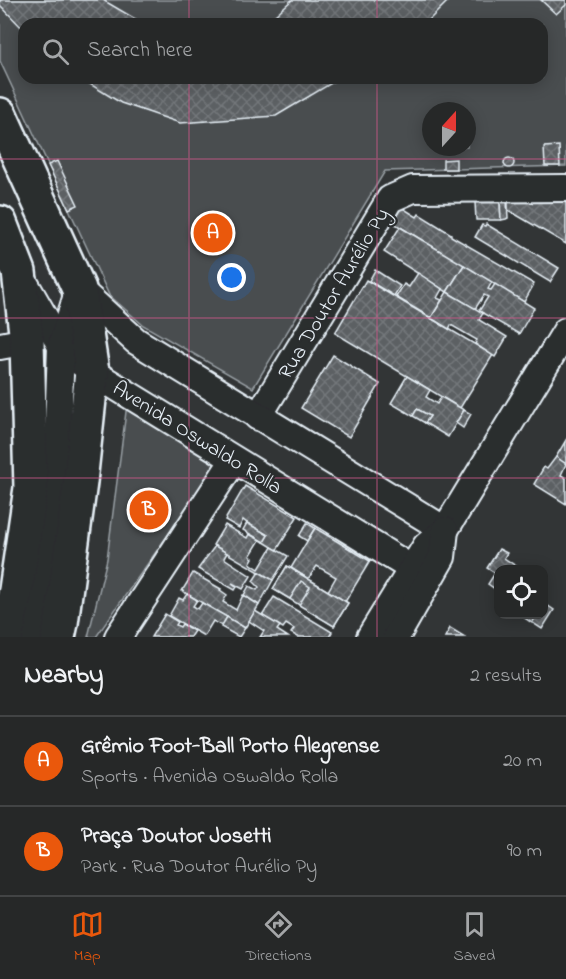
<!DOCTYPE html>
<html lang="en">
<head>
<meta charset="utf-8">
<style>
	body { margin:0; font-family:"Indie Flower",sans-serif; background:#2e3030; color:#f1f3f6 }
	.controls { position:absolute; right:18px; bottom:18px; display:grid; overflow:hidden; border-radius:12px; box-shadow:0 3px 15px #0003 }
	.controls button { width:54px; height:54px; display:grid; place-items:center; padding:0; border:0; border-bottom:2px solid #424445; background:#262828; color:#f1f3f6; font:30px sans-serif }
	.compass { position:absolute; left:422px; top:102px; width:54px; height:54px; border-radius:50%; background:#262828; box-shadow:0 3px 15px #0003; rotate:21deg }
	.you { position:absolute; left:232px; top:278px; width:21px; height:21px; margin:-15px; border:4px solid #fff; border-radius:50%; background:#1a73e8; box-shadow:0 0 0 9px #1a73e833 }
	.badge { display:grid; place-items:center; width:39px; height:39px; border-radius:50%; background:#ea580c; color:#fff; font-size:20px; font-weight:700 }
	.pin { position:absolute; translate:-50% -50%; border:3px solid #fff; box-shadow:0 2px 6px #0006 }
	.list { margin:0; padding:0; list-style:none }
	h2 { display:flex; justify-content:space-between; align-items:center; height:78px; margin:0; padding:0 24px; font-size:26px }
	h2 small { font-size:20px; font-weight:400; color:#a4a6a8 }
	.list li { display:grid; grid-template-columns:39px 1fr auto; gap:18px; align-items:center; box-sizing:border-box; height:90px; padding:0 24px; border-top:2px solid #424445 }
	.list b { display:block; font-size:22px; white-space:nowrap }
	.list p { margin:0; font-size:20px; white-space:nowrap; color:#a4a6a8 }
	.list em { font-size:20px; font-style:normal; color:#a4a6a8 }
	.icon { flex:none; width:33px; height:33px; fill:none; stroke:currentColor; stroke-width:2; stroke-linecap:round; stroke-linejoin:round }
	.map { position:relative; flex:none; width:566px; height:637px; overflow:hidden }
	.search { position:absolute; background:#262828; box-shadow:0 3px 15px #0003; left:18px; right:18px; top:18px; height:66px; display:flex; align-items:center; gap:15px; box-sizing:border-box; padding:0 21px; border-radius:18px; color:#a4a6a8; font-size:22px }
	.sheet { height:258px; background:#262828 }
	nav { display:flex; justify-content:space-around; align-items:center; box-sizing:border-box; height:84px; border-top:2px solid #424445; background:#262828; font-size:16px; color:#a4a6a8 }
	nav a { display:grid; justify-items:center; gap:3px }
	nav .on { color:#ea580c }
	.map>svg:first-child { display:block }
	.park { fill:#494d4f; stroke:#989fa4; stroke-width:1.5; fill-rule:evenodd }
	.building { fill:url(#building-cross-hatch); stroke:#e8f1f8; stroke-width:1.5 }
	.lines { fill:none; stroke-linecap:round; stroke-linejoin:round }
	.minor-casing { stroke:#e8f1f8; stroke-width:30 }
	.major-casing { stroke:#e8f1f8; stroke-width:38 }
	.minor { stroke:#2a2d2e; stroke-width:26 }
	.major { stroke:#2a2d2e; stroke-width:33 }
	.grid { fill:none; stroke:#cd598a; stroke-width:1.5; stroke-opacity:0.55 }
	.labels { text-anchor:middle; stroke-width:4.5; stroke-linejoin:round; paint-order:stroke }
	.street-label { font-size:21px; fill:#e8f1f8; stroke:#2a2d2e }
</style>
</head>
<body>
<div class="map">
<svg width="566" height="637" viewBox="0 0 566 637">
	<defs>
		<pattern id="building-cross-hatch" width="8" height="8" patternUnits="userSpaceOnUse" patternTransform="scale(1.5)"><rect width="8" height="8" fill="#5c6063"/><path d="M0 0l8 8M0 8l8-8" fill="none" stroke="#73777a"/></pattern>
	</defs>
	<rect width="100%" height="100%" fill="#323536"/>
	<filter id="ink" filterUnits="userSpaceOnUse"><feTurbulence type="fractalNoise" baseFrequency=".0167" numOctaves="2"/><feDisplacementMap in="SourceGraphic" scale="12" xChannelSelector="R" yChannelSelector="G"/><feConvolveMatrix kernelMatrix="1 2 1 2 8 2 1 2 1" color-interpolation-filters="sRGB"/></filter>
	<g filter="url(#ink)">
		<g class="park">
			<path d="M0,0H566V166L385,171L253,388L143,325L109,295L0,61ZM24,24H542V78H24ZM431,111H467V147H431Z"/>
			<polygon points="127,404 220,461 96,637 88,637 107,559"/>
		</g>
		<g class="building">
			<polygon points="0,0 103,0 144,24 24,24 24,30 0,5"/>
			<polygon points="292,0 449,0 425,24 265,24"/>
			<polygon points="541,0 566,0 566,5 556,14"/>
			<polygon points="80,78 340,78 276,116 180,123 121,103"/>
			<polygon points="559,146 560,166 545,166 544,147"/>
			<circle cx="509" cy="163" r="5"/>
			<polygon points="456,159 456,169 443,169 443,160"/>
			<polygon points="57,161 78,205 69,209 48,165"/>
			<polygon points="566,199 566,244 508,210 508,201"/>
			<polygon points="500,201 501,220 476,220 475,202"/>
			<polygon points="500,201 507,201 508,218 506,219 501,220"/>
			<polygon points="401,207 417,217 419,214 451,234 451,236 534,284 524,302 392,222"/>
			<polygon points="486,224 559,268 550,282 475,237 482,225 485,226"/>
			<polygon points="400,227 464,265 447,292 384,252"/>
			<polygon points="464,265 492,282 488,289 491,290 495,284 534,308 519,334 479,311 488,297 484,295 475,309 447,292"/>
			<polygon points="375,270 400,286 394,296 369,281"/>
			<polygon points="418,273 442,289 437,298 442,300 431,318 396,297 404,284 409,287"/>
			<polygon points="366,280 493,355 460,408 335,333"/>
			<polygon points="447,292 483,313 479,320 507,337 495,357 475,344 477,340 451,325 449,329 431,318"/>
			<polygon points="333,355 380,384 349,437 301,408"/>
			<polygon points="407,376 430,390 426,397 437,404 441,397 464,410 448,437 425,423 430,416 417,409 413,416 391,403"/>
			<polygon points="417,409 430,416 425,423 413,416"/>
			<polygon points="464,410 471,414 463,428 456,423"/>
			<polygon points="566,440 566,464 556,457"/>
			<polygon points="556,457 566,464 561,475 566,478 566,504 534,484 544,467 547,469"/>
			<polygon points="245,486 297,517 277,550 264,542 268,535 247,523 243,520 239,528 225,520"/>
			<polygon points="247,523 268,535 264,542 243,530"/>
			<polygon points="307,523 315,528 307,541 299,536"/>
			<polygon points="225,525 247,538 249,534 260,540 250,556 253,558 250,563 259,569 272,547 288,556 273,580 213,545"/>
			<polygon points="315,528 370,561 345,602 328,591 336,577 317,566 308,579 291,568"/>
			<polygon points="215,546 227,553 224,558 251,576 243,589 232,583 237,587 235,590 198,569"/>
			<polygon points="499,549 507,553 504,558 522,570 498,570 498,575 487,568"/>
			<polygon points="287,566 348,603 334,626 273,589"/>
			<polygon points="287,566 348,603 334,626 299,605 310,587 301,581 290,599 273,589"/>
			<polygon points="259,572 273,580 259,605 244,595 249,586 257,590 259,587 253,581"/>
			<polygon points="193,573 221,589 220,590 227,595 223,602 236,610 243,595 259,605 245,628 182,591"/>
			<polygon points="495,573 498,575 498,591 488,584"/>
			<polygon points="187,594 197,600 193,606 198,609 202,603 227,617 222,626 213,621 204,636 169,616 179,598 183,600"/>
			<polygon points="274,597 332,632 329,637 298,637 291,633 294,629 286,624 283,628 262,616"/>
			<polygon points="544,603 554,610 542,629 519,614 544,614"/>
			<polygon points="255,611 280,626 277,630 288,637 260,637 264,631 249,621"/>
			<polygon points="165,614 178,622 176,625 180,627 182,624 194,631 190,637 151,637"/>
			<polygon points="519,614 538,614 532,623"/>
			<polygon points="227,617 245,628 239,637 221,627"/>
			<polygon points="450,628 465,637 445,637"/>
		</g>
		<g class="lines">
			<g class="minor-casing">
				<g id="minor">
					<polyline points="23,280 61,346 92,372 411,568"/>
					<polyline points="0,346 27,341"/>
					<polyline points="258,417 390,199 413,189 566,188"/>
					<polyline points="31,637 38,612 56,489 61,346 79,289 136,341 445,530"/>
					<polyline points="118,637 234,460"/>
					<polyline points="370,637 426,546 445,530 566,331"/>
					<polyline points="396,637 442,557 445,530"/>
				</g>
			</g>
			<g class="major-casing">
				<g id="major">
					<polyline points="0,115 79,289 92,372 80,482 61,623 58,637"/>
					<polyline points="0,223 19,272 27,341 31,488 16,590 6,637"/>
				</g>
			</g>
			<use href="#minor" class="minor"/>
			<use href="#major" class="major"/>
		</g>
	</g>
	<path class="grid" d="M189,0V24M377,0V24M189,78V637M377,78V637M0,159H566M0,318H566M0,478H566"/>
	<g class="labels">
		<g class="street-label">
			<text transform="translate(333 293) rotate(-59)" y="7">Rua Doutor Aurélio Py</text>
			<text transform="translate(198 437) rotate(32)" y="7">Avenida Oswaldo Rolla</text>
		</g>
	</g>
</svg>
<div class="controls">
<button><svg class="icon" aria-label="locate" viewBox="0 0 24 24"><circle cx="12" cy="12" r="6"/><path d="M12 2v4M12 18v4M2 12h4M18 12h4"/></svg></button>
</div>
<svg class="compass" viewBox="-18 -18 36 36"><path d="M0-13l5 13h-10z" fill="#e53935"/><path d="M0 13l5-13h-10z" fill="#a4a6a8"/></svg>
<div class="you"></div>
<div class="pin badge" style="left:213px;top:233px">A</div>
<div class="pin badge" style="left:149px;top:510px">B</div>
<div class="search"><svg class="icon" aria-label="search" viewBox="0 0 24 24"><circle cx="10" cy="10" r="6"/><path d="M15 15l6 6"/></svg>Search here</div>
</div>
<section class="sheet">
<h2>Nearby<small>2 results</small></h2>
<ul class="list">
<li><span class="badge">A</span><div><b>Grêmio Foot-Ball Porto Alegrense</b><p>Sports · Avenida Oswaldo Rolla</p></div><em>20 m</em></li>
<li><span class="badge">B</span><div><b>Praça Doutor Josetti</b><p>Park · Rua Doutor Aurélio Py</p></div><em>90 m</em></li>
</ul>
</section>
<nav>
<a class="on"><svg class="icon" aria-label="map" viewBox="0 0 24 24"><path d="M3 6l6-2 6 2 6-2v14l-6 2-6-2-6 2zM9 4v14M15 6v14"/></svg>Map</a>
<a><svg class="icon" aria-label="directions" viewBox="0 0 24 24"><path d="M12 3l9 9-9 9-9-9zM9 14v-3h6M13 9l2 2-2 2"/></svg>Directions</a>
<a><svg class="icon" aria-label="saved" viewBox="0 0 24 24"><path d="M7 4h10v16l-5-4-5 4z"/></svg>Saved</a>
</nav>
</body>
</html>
